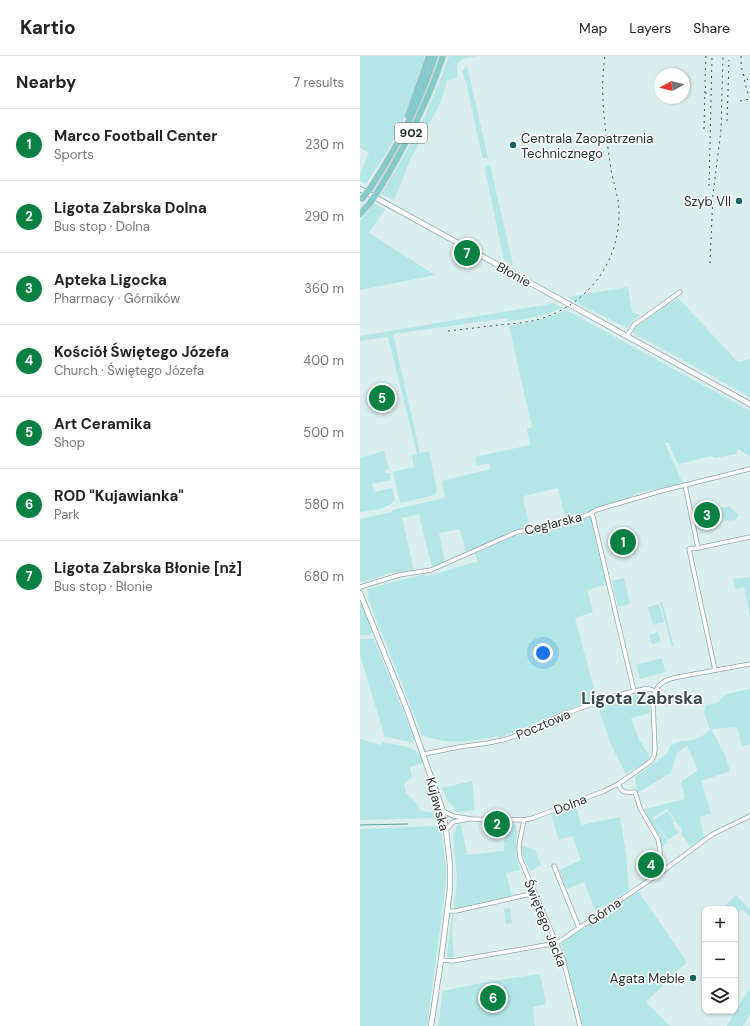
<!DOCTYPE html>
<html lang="en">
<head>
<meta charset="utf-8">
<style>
	body { margin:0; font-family:"DM Sans",sans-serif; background:#f2f2f2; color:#222 }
	.controls { position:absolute; right:12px; bottom:12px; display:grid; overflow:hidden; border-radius:8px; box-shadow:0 1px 3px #0004 }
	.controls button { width:36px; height:36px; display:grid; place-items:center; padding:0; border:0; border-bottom:1px solid #e0e0e0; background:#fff; color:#222; font:20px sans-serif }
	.compass { position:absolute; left:294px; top:12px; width:36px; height:36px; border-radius:50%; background:#fff; box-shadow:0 1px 3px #0004; rotate:262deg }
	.you { position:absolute; left:183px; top:597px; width:14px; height:14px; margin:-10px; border:3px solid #fff; border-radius:50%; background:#1a73e8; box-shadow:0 0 0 6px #1a73e833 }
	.badge { display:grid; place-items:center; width:26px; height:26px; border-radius:50%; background:#0b8043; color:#fff; font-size:13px; font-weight:700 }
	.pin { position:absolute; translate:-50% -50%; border:2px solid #fff; box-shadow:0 1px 4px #0006 }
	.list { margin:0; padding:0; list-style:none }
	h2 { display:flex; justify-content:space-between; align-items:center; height:52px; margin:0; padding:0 16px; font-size:17px }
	h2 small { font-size:13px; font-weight:400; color:#767676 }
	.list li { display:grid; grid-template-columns:26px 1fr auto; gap:12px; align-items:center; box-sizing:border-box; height:72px; padding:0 16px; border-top:1px solid #e0e0e0 }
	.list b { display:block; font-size:15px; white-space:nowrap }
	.list p { margin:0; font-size:13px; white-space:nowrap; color:#767676 }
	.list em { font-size:13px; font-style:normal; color:#767676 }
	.icon { flex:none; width:22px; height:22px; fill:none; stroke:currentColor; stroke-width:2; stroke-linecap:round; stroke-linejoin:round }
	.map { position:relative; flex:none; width:390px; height:970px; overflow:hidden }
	header { display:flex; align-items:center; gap:24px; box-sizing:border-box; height:56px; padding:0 20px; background:#fff; border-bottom:1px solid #e0e0e0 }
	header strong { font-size:19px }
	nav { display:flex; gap:22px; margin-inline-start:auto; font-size:14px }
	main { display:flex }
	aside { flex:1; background:#fff }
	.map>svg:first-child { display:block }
	.green { fill:#b4e6e7 }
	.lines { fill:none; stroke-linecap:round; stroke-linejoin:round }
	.stream { stroke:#579b9d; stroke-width:1 }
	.minor-casing { stroke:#93a6a6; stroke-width:5 }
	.tertiary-casing { stroke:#93a6a6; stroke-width:6 }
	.primary-casing { stroke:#cbcdcd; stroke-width:7 }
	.minor { stroke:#fff; stroke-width:3.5 }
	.tertiary { stroke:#fff; stroke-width:4.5 }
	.primary { stroke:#85cacb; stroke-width:5.5 }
	.rail { stroke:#444e4e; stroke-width:1; stroke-dasharray:2 4; stroke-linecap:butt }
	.primary-bridge-casing { stroke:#cbcdcd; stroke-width:7; stroke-linecap:butt }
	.primary-bridge { stroke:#85cacb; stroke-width:5.5 }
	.poi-dot { fill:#146466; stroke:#fff; stroke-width:1.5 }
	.labels { text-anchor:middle; stroke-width:3; stroke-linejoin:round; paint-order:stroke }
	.shield { fill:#fff; stroke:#676d6d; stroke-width:1 }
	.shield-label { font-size:12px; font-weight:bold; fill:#262e2e }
	.poi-label { font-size:13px; fill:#262e2e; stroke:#fff; text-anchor:end }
	.street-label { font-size:13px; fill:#262e2e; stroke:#fff }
	.district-label { font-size:17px; font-weight:bold; fill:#39494a; stroke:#fff }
</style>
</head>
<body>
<header>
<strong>Kartio</strong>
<nav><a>Map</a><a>Layers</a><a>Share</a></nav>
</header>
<main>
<aside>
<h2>Nearby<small>7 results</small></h2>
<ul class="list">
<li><span class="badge">1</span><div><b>Marco Football Center</b><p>Sports</p></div><em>230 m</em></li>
<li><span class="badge">2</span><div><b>Ligota Zabrska Dolna</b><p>Bus stop · Dolna</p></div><em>290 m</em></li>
<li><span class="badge">3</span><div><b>Apteka Ligocka</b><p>Pharmacy · Górników</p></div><em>360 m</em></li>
<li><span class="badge">4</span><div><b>Kościół Świętego Józefa</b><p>Church · Świętego Józefa</p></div><em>400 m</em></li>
<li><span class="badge">5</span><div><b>Art Ceramika</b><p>Shop</p></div><em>500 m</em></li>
<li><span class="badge">6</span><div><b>ROD &quot;Kujawianka&quot;</b><p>Park</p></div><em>580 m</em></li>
<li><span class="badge">7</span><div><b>Ligota Zabrska Błonie [nż]</b><p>Bus stop · Błonie</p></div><em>680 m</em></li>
</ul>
</aside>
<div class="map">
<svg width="390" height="970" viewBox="0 0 390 970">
	<rect width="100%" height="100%" fill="#daeeee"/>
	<g class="green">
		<path d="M0,0H65C56,25 49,51 38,76C29,94 17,111 6,128L0,125V119L9,97L0,92Z"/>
		<path d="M89,0H117C102,3 95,2 98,21L87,25L80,48L51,102L34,144L21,138C34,117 47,96 58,74C70,50 80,25 89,0Z"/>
		<polygon points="107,10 128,102 123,102 122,100 107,30 102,15"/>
		<polygon points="130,109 153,209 144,204 125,114 126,111"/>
		<polygon points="14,148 25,153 9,177 75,219 0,234 0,165"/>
		<polygon points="268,231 272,256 280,259 267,272 223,250 208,241"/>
		<polygon points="318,242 378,306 390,303 390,341 272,276 277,268"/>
		<path d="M194,247L203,252C182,260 170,263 148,265L147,262L33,278L60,397L69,395L77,435L74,439L42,447L40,446L33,416L54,411L52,399L57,398L28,281L0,285V280L190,248Z"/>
		<path d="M206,254L390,355V400L378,393L376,398L355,402L350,400L319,408L316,405L309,387H305L323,428L277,437L273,440L206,464L198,432L164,440L163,443L170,471L153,475L106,497L100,473L79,477L85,506L72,512L59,458L42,462L54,515L30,517L1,527L0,524V463L32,456V454L85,442L82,425L130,413L129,407L117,410L115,401L170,389L167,372L172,371L149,270C172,267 185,263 206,254Z"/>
		<path d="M24,395L29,413L25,414V417H30L31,424L12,428L14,436L32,432L35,443C29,454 11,454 0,456V402Z"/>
		<polygon points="369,450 379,459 375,464 365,465 363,462 361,452"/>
		<path d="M231,460L248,528L227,534L233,556L215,562L237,644L201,656L139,682L137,680C112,686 86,689 62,679L7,540L9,539L7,533L65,518V520L72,519L115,506L118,507L115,498L142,485L155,480L214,466Z"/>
		<polygon points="390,521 390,561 384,531 375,533 373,523"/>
		<polygon points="264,522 270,548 258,551 252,525"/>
		<polygon points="0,545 13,576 9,579 0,579"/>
		<polygon points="302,546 314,591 312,591 300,547"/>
		<polygon points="299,548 304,566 293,569 288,551"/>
		<polygon points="298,576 301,586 292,588 289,579"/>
		<polygon points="0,583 14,583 54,682 54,685 51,686 25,681 0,599"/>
		<polygon points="302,602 305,616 280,623 276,609"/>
		<polygon points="390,633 390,688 382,690 377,671 351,673 365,699 370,715 341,725 351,757 340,761 344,782 331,790 321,778 322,774 307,753 292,762 308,786 302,791 300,780 282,754 325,743 321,726 338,714 327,690 317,697 311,717 277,737 275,721 307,698 311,689 321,685 334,684 342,680 350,674 344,656 346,649 357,647 367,638"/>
		<polygon points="280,638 285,639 288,642 290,657 271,662 279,683 290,701 288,704 266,718 251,689 237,648 264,640 264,641"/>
		<path d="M0,683L21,689L23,686C34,689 51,689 59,698C61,700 62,704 63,707L50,711L52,722L44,727L46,737L58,749L60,755L79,757L77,762L0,764Z"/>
		<polygon points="112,725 115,754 96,756 94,751 87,744 82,732"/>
		<polygon points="216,748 221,769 260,761 266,799 269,834 236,856 224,826 207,833 199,814 221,804 212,780 199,784 191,758"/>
		<polygon points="307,755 314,765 312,767 318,777 308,784 294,764"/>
		<polygon points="101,768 107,799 144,795 145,768 155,769 157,775 156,799 160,814 146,817 152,840 94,853 97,821 93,782 97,769"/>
		<polygon points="74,770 78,771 81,774 86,813 85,835 67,970 0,970 0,773"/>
		<polygon points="161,789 175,794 181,809 170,815 163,800"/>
		<polygon points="278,835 327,906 286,946 310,970 223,970 201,888 203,885"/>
		<polygon points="376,839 390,854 390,861 382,853 375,860 375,853 361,853"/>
		<polygon points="150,852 152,867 146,868 144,853"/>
		<polygon points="92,858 94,858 92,878 94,901 90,902 87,900"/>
		<polygon points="180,918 186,948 173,951 175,970 78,970 83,935 126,926"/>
		<polygon points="390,932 390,958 383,970 367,970 374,957"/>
	</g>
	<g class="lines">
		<polyline class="stream" points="0,769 48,768"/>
		<g class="minor-casing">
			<g id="minor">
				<polyline points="267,280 274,269 320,236"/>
				<polyline points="325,429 338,492 329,493 355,614"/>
				<polyline points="232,457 274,635"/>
				<polyline points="338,492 390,481"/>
				<polyline points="0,531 39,519 71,514 157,476 207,466 230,458 236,454 301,435 390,413"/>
				<polyline points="64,698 99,691 128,687 147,683 160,678 201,659 252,641 266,637 284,633 290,633 295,635"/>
				<path d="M258,728C262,737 265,737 275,736L280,752L298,783L300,794V817"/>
				<path d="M83,755L93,760L112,763L164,764L173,762L244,735L258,728L270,720L291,705L294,700L295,693L293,647C294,630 302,624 318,621L390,608"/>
				<polyline points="164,764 160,784 159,791 160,802 203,903 220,970"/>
				<polyline points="86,774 93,766 109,763"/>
				<polyline points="194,810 219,872"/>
				<polyline points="88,855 96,855 175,837"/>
				<polyline points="81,904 93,905 197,887 300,817 353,778 390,760"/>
			</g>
		</g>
		<g class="tertiary-casing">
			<g id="tertiary">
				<polyline points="0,133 390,348"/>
				<polyline points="0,537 48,656 83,755 86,774 90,809 90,833 81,904 71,970"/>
			</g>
		</g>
		<g class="primary-casing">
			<g id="primary">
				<polyline points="48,60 69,0"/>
				<path d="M11,131C38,90 60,47 75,0"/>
				<path d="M18,135C45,91 67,49 83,0"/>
				<polyline points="0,158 10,147"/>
			</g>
		</g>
		<use href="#minor" class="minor"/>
		<use href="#tertiary" class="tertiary"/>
		<use href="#primary" class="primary"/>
		<g class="rail">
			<polyline points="346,0 345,25 346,38"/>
			<path d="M381,0C381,9 381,21 390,25"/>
			<polyline points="383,18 387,35 390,41"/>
			<polyline points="380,45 390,43"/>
			<polyline points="367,65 369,4"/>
			<polyline points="344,73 345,33"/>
			<polyline points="349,130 352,0"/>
			<polyline points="350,207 353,139 361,74 363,0"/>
			<path d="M88,275C105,273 122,271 139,269C150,268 162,267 172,265C204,258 232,237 247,208C257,188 261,166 258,144C256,134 253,124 251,114C246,77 239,38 245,0"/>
		</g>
		<g class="primary-bridge-casing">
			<g id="primary-bridge">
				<polyline points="2,143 11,131"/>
				<polyline points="10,147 18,135"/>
			</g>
		</g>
		<use href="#primary-bridge" class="primary-bridge"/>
	</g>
	<g class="poi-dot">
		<circle cx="153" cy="89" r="4"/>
		<circle cx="379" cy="145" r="4"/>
		<circle cx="333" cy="922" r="4"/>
	</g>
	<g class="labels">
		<rect class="shield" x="35" y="67" width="32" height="20" rx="3"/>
		<g class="shield-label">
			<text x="51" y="81">902</text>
		</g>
		<g class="poi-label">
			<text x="161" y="87" text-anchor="start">Centrala Zaopatrzenia<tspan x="161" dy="15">Technicznego</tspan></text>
			<text x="371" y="150">Szyb VII</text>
			<text x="325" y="927">Agata Meble</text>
		</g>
		<g class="street-label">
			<text transform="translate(154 218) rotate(29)" y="5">Błonie</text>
			<text transform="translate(193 467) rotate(-14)" y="5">Ceglarska</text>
			<text transform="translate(183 668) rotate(-23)" y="5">Pocztowa</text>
			<text transform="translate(78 748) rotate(75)" y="5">Kujawska</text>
			<text transform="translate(210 748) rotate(-21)" y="5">Dolna</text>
			<text transform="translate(244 855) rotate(-34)" y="5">Górna</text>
			<text transform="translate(186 867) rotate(68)" y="5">Świętego Jacka</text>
		</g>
		<g class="district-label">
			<text x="282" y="648">Ligota Zabrska</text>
		</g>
	</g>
</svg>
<div class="controls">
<button>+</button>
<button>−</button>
<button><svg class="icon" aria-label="layers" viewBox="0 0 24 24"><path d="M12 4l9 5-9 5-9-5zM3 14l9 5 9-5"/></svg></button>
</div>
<svg class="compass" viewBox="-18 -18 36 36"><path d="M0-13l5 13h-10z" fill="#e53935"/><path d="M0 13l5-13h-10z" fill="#767676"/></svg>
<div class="you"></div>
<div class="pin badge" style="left:263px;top:486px">1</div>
<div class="pin badge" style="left:137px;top:768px">2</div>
<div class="pin badge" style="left:347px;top:459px">3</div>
<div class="pin badge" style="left:291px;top:809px">4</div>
<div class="pin badge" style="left:22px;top:342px">5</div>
<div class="pin badge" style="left:133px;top:942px">6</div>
<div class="pin badge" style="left:107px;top:197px">7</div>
</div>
</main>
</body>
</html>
